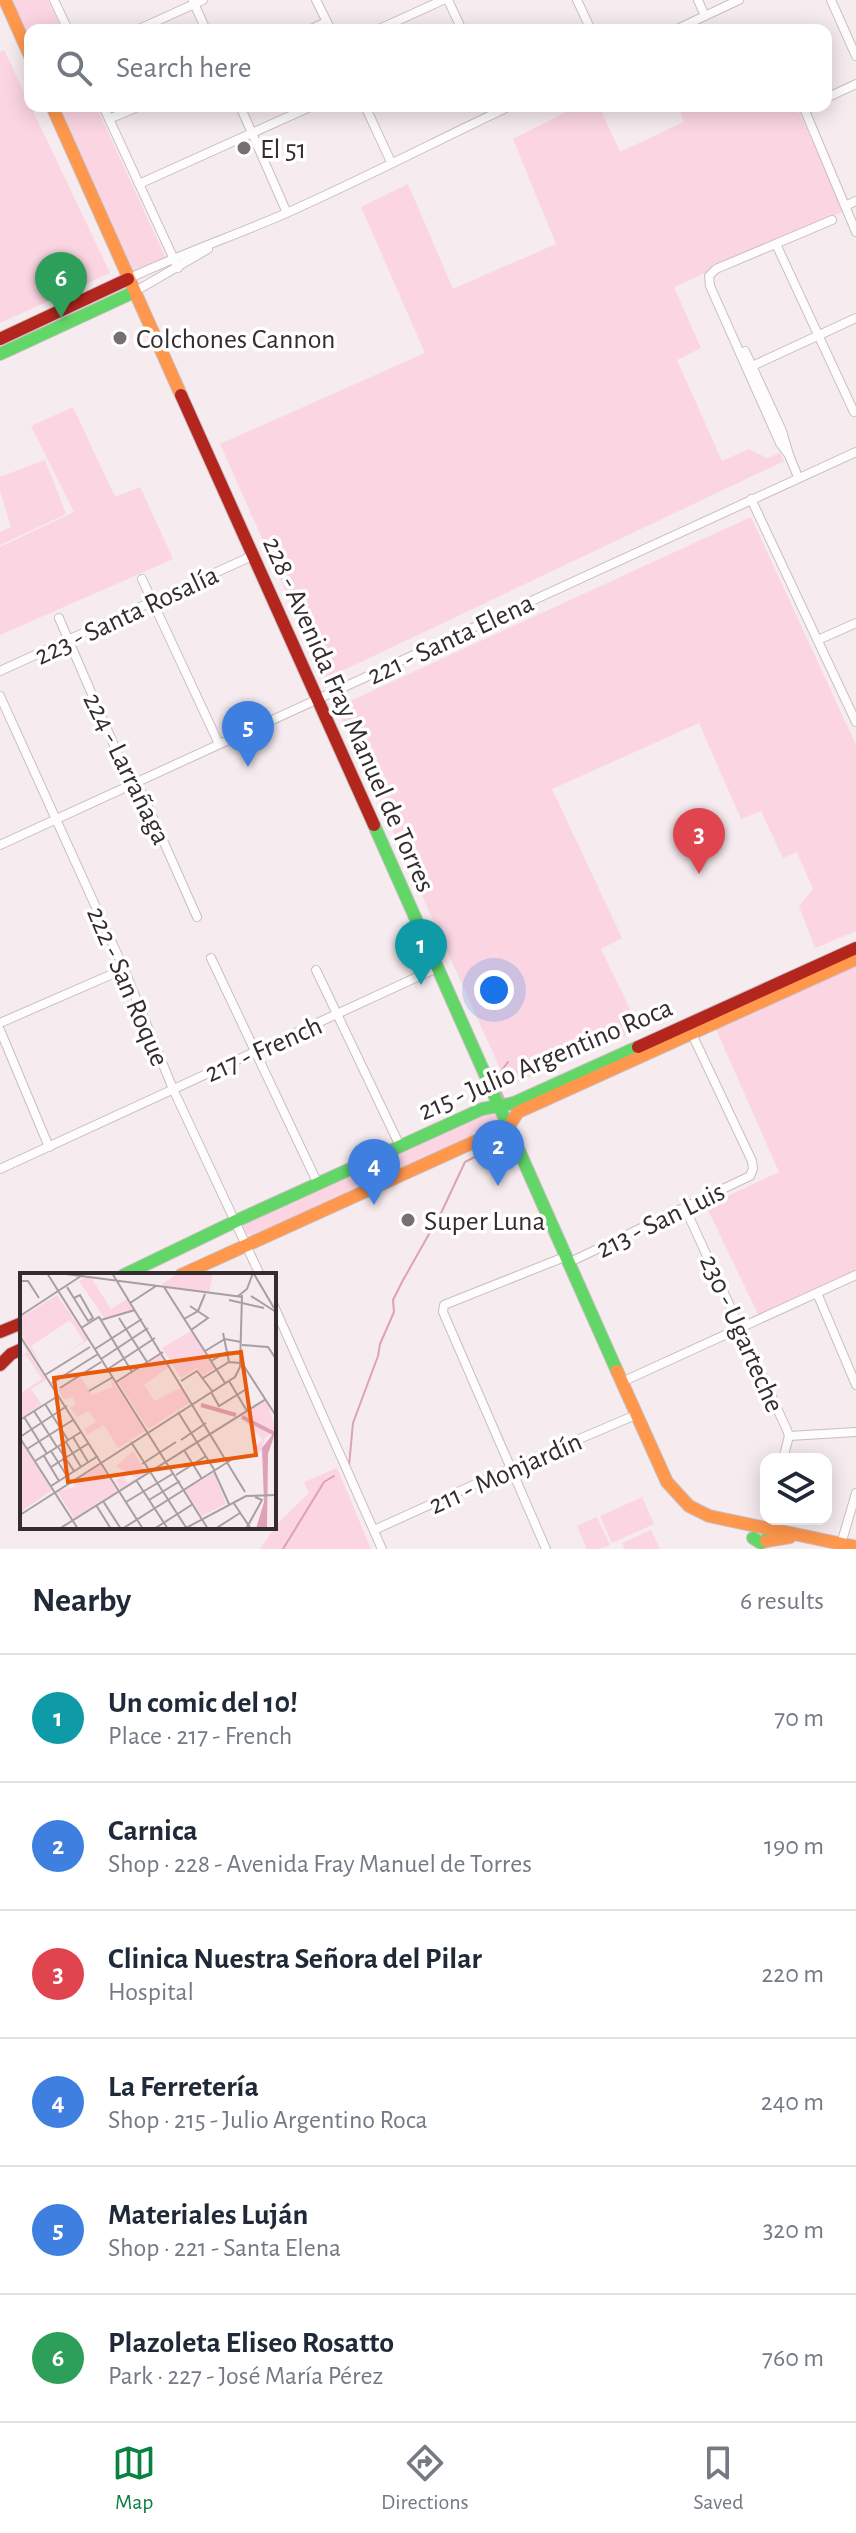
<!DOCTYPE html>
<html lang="en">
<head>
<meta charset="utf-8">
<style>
	body { margin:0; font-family:"Alegreya Sans",sans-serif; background:#f2f2f3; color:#1f2937 }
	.controls { position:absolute; right:24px; bottom:24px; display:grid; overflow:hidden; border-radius:16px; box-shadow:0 4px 20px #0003 }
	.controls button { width:72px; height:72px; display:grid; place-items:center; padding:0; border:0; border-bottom:2px solid #e0e1e3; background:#fff; color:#1f2937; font:40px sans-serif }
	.you { position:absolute; left:494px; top:990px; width:28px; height:28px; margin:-20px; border:6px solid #fff; border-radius:50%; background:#1a73e8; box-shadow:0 0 0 12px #1a73e833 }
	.badge { display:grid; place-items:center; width:52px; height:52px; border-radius:50%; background:#0b8043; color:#fff; font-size:26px; font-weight:700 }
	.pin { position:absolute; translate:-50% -66px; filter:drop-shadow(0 2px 4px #0008) }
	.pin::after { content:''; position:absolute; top:42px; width:28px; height:24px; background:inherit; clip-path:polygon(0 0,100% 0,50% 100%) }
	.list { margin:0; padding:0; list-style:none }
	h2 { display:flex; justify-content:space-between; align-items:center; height:104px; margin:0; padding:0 32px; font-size:34px }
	h2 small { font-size:26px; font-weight:400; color:#747a83 }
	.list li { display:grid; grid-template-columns:52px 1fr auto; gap:24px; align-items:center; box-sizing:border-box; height:128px; padding:0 32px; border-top:2px solid #e0e1e3 }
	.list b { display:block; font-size:30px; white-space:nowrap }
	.list p { margin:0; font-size:26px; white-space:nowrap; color:#747a83 }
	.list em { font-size:26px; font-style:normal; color:#747a83 }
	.icon { flex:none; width:44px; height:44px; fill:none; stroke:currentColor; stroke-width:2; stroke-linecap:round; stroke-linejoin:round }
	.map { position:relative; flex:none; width:856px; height:1549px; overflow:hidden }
	.search { position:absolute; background:#fff; box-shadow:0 4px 20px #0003; left:24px; right:24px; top:24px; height:88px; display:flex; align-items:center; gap:20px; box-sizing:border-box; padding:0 28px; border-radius:16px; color:#747a83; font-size:30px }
	.sheet { height:872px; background:#fff }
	nav { display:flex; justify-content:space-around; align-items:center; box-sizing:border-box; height:112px; border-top:2px solid #e0e1e3; background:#fff; font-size:22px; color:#747a83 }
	nav a { display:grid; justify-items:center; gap:4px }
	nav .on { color:#0b8043 }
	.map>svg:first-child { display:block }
	.green { fill:#fbd5e2 }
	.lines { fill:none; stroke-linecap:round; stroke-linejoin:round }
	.stream { stroke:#dea1b7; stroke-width:2 }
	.street-casing { stroke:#c8bfc1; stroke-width:10 }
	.fast-casing { stroke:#c8bfc1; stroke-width:14 }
	.slow-casing { stroke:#c8bfc1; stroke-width:14 }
	.jam-casing { stroke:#c8bfc1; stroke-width:14 }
	.street { stroke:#fefcfc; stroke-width:8 }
	.fast { stroke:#63d668; stroke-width:12 }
	.slow { stroke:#ff974d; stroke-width:12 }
	.jam { stroke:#b3261e; stroke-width:12 }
	.poi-dot { fill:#786f72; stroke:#fff; stroke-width:3 }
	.labels { text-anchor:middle; stroke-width:7; stroke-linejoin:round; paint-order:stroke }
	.poi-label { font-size:28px; fill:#342c2f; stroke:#fff; text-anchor:start }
	.street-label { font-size:28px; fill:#342c2f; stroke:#fff }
	.inset-river { fill:none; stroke:#dea1b7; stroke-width:4 }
	.inset-road { fill:none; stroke:#a89fa2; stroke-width:2 }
	.view { fill:#e8590c; fill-opacity:0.15; stroke:#e8590c; stroke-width:4 }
	.inset-edge { fill:none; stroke:#342c2f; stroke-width:4 }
</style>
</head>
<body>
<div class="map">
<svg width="856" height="1549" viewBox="0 0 856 1549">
	<rect width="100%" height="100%" fill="#f6ebee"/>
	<g class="green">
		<polygon points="12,0 48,0 62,30 30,30 30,40"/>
		<polygon points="4,50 110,273 0,323 0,52"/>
		<polygon points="60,106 96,106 168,263 137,279"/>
		<polygon points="579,106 599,106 620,152 684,122 678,106 796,106 844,211 674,287 701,348 677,360 722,461 749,449 767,458 780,453 784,461 325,679 220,444 425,353 361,207 408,184 453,289 556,244 513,139"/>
		<polygon points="73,407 115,497 140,487 173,559 0,635 0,547 74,512 31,426"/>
		<polygon points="45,460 66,514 0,545 0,532 11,527 0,490 0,477"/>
		<polygon points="751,517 856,745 856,931 815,948 799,906 813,889 797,852 783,858 761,811 741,819 699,723 552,789 622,938 601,949 640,1030 508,1086 337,707"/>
		<polygon points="856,966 856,1271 759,1316 706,1206 779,1172 716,1029"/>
		<polygon points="485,1110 495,1111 499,1118 495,1126 255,1235 246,1234 243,1226 244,1222"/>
		<polygon points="337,1468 371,1549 260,1549 278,1523 309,1493 304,1482"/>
		<polygon points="642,1497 654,1524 612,1543 600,1516"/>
		<polygon points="597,1517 610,1545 600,1549 587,1549 577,1526"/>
		<polygon points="651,1530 660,1549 625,1549 622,1543"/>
	</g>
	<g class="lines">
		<g class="stream">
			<polyline points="504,1099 495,1079 508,1062"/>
			<polyline points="349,1466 353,1423 378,1356 380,1344 394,1312 393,1300 402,1282 442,1211 465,1162 508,1140"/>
			<polyline points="283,1549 324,1482 334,1476"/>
		</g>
		<g class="street-casing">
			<g id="street">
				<polyline points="54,0 68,30"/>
				<polyline points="316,0 331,30"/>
				<polyline points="448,0 462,30"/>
				<polyline points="577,0 591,30"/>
				<polyline points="698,0 705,16"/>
				<polyline points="831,0 856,56"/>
				<polyline points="193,1 206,30"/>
				<polyline points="137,30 203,0"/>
				<polyline points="309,30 326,22"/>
				<polyline points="377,30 443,0"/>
				<polyline points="675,30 739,0"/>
				<polyline points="826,98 856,84"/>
				<polyline points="103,106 178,268"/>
				<polyline points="240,106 287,213"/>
				<polyline points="365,106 391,162"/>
				<polyline points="803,106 856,232"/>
				<polyline points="109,119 140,106"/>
				<polyline points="139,184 312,106"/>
				<polyline points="845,206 856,201"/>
				<polyline points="776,244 854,412"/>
				<path d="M128,279C178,255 231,237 282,215C359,181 434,142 510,106"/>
				<polyline points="134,292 208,249"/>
				<polyline points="745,351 782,431 789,455 798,477"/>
				<polyline points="748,368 856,318"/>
				<polyline points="789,455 780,443 710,286 709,276 716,269 832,220"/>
				<polyline points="751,499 856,722"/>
				<polyline points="142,579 219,744"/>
				<polyline points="59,618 126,773 142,793 197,917"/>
				<polyline points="818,640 856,623"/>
				<polyline points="0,671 252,556"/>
				<polyline points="0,696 124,969 173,1089 260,1275"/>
				<polyline points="0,845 856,452"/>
				<polyline points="211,958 318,1184"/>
				<polyline points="316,970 400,1146"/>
				<polyline points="0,1023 124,969"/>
				<polyline points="0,1030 49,1147"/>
				<polyline points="0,1169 439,967"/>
				<polyline points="685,1208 787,1430 789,1436 783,1459"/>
				<polyline points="570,1262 750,1176 753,1169 752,1161 691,1032"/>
				<polyline points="817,1293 856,1385"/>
				<polyline points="274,1306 382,1549"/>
				<polyline points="624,1381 856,1275"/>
				<polyline points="789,1436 856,1432"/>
				<polyline points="374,1530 511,1468 638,1414"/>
				<polyline points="841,1544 856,1493"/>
				<polyline points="546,1549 443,1312 444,1305 567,1256"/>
			</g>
		</g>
		<g class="fast-casing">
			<g id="fast">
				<polyline points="0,354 134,292"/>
				<polyline points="374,825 617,1371"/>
				<polyline points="124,1275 236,1221 482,1109 514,1103 638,1047"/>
				<polyline points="753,1538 761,1543 766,1541 769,1535"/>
			</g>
		</g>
		<g class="slow-casing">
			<g id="slow">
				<polyline points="5,0 30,56"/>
				<polyline points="52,106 181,395"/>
				<polyline points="181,1275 509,1126 518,1112 856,959"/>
				<polyline points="617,1371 667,1482 689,1506 709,1516 856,1547"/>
				<polyline points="766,1541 790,1537"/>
			</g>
		</g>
		<g class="jam-casing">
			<g id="jam">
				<polyline points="0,339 128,279"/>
				<polyline points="181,395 374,825"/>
				<polyline points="638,1047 856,948"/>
				<polyline points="0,1332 22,1323"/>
				<polyline points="0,1365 11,1354 22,1349"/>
			</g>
		</g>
		<use href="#street" class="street"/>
		<use href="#fast" class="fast"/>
		<use href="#slow" class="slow"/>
		<use href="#jam" class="jam"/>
	</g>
	<g class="poi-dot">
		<circle cx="244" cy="148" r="8"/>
		<circle cx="120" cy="338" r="8"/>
		<circle cx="408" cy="1220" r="8"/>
	</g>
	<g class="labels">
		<g class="poi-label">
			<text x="260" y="158">El 51</text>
			<text x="136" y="348">Colchones Cannon</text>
			<text x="424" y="1230">Super Luna</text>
		</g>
		<g class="street-label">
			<text transform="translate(126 614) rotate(-25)" y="10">223 - Santa Rosalía</text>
			<text transform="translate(450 638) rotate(-25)" y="10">221 - Santa Elena</text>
			<text transform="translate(350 714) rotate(66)" y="10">228 - Avenida Fray Manuel de Torres</text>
			<text transform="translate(128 768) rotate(64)" y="10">224 - Larrañaga</text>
			<text transform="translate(129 986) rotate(67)" y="10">222 - San Roque</text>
			<text transform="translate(263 1048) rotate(-24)" y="10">217 - French</text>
			<text transform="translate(545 1058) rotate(-23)" y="10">215 - Julio Argentino Roca</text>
			<text transform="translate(660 1219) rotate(-26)" y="10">213 - San Luis</text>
			<text transform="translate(743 1333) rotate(66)" y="10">230 - Ugarteche</text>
			<text transform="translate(505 1472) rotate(-24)" y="10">211 - Monjardín</text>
		</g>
	</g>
	<g transform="translate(20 1273)">
		<rect width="256" height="256" fill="#f6ebee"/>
		<path d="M158,0H193L189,20L141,12ZM70,3L91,36L107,26L114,37L85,46L59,8ZM37,22L68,67L45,81L64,68L50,47L11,73L22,93L0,60V45ZM171,58L195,95L182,103L177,95L161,105L142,75ZM0,66L26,107L11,116L22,132L0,146V121L22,106L6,82L0,85L7,79ZM142,81L149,94L124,112L135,128L162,114L171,129L128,156L98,109ZM60,103L72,122L92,114L91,106L125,158L98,175L84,152L67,162L64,156L76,149L69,138L57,144L50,135L56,131L52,124L44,127L38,117ZM246,127L256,155L245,165L241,180L235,173L243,167L220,143ZM0,167L32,217L0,239L1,175ZM113,178L126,200L100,216L95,208L103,203L107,210L116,205L96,193ZM80,191L97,218L54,245L37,218L55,214L54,207ZM194,200L206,231L182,243L165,217Z" fill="#fbd5e2"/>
		<path d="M256,157L248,181L247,256H236L244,229L242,175Z" fill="#dea1b7"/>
		<path class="inset-river" d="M181,132L216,142M222,144L255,161"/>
		<path class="inset-road" d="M27,0L188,256M38,0L223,24M92,0L225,219M234,1L254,35M0,8H8L19,25M47,14L68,48L73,45L60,22L54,25M144,14L205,110M231,23L256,39M217,24L227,16L233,0M209,27L244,35M110,30L136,13M170,33L188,45L171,57M0,43L64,1M99,45L127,89M164,46L178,38L185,21M81,47L115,37M61,55L79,44L112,99M203,60L209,89M0,63L123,256M222,72L248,74L256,86M75,76L122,46M185,78L205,66L221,69M81,86L128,55M191,88L207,79L221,81M222,90L256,143M220,93L222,22M88,96L135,65M25,102L70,74M183,105L209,89L220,90M161,108L177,98L192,118M209,108L227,138M96,109L143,79M32,110L78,81M40,115L81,89M69,118L93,104M191,119L199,133L228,115M25,131L48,167M14,138L37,174M158,139L195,198M4,144L27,181M0,147L38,123M0,164L47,133M53,164L68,189M0,165L58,256M161,167L186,150M46,169L61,194M111,169L167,256M38,174L54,198M7,176L53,147M164,177L182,206M31,178L47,203M24,183L39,208M15,188L61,159M122,191L156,169M31,194L69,170M194,198L209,231M156,202L186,183M116,207L148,256M31,213L78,183M129,227L160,208M83,228L101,256M106,229L154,200M213,229L231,256M76,232L91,256M0,242L215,104L221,92M39,256L246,126M102,256L211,187M134,256L173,231M164,256L226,223L256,222M195,256L220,240M226,256L242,227L235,224"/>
		<path class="view" d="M221,79L236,182L48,209L34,105Z"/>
		<rect width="256" height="256" class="inset-edge"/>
	</g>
</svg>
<div class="controls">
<button><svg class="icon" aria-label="layers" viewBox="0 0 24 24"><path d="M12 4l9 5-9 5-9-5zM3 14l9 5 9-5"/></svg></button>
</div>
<div class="you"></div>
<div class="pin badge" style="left:421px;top:985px;background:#0f9aa8">1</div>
<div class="pin badge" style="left:498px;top:1186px;background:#3f7fe0">2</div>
<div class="pin badge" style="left:699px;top:874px;background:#e0444e">3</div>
<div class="pin badge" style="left:374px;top:1205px;background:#3f7fe0">4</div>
<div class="pin badge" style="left:248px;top:767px;background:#3f7fe0">5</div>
<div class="pin badge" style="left:61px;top:318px;background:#2e9e5b">6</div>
<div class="search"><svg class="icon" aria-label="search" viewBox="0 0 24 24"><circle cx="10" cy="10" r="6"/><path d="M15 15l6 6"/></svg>Search here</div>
</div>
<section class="sheet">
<h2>Nearby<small>6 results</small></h2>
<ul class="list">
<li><span class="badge" style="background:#0f9aa8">1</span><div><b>Un comic del 10!</b><p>Place · 217 - French</p></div><em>70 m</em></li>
<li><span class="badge" style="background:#3f7fe0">2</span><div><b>Carnica</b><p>Shop · 228 - Avenida Fray Manuel de Torres</p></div><em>190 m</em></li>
<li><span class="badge" style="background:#e0444e">3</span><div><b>Clinica Nuestra Señora del Pilar</b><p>Hospital</p></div><em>220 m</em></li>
<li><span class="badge" style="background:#3f7fe0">4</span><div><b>La Ferretería</b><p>Shop · 215 - Julio Argentino Roca</p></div><em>240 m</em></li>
<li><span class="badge" style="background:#3f7fe0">5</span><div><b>Materiales Luján</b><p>Shop · 221 - Santa Elena</p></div><em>320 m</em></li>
<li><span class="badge" style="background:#2e9e5b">6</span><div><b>Plazoleta Eliseo Rosatto</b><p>Park · 227 - José María Pérez</p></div><em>760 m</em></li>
</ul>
</section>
<nav>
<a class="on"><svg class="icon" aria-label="map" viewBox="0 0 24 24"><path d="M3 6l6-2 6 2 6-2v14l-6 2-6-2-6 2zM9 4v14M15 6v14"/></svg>Map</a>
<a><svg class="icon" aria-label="directions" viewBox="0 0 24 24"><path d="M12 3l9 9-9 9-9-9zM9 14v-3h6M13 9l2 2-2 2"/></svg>Directions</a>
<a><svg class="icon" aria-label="saved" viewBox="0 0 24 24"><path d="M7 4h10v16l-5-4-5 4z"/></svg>Saved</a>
</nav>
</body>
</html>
